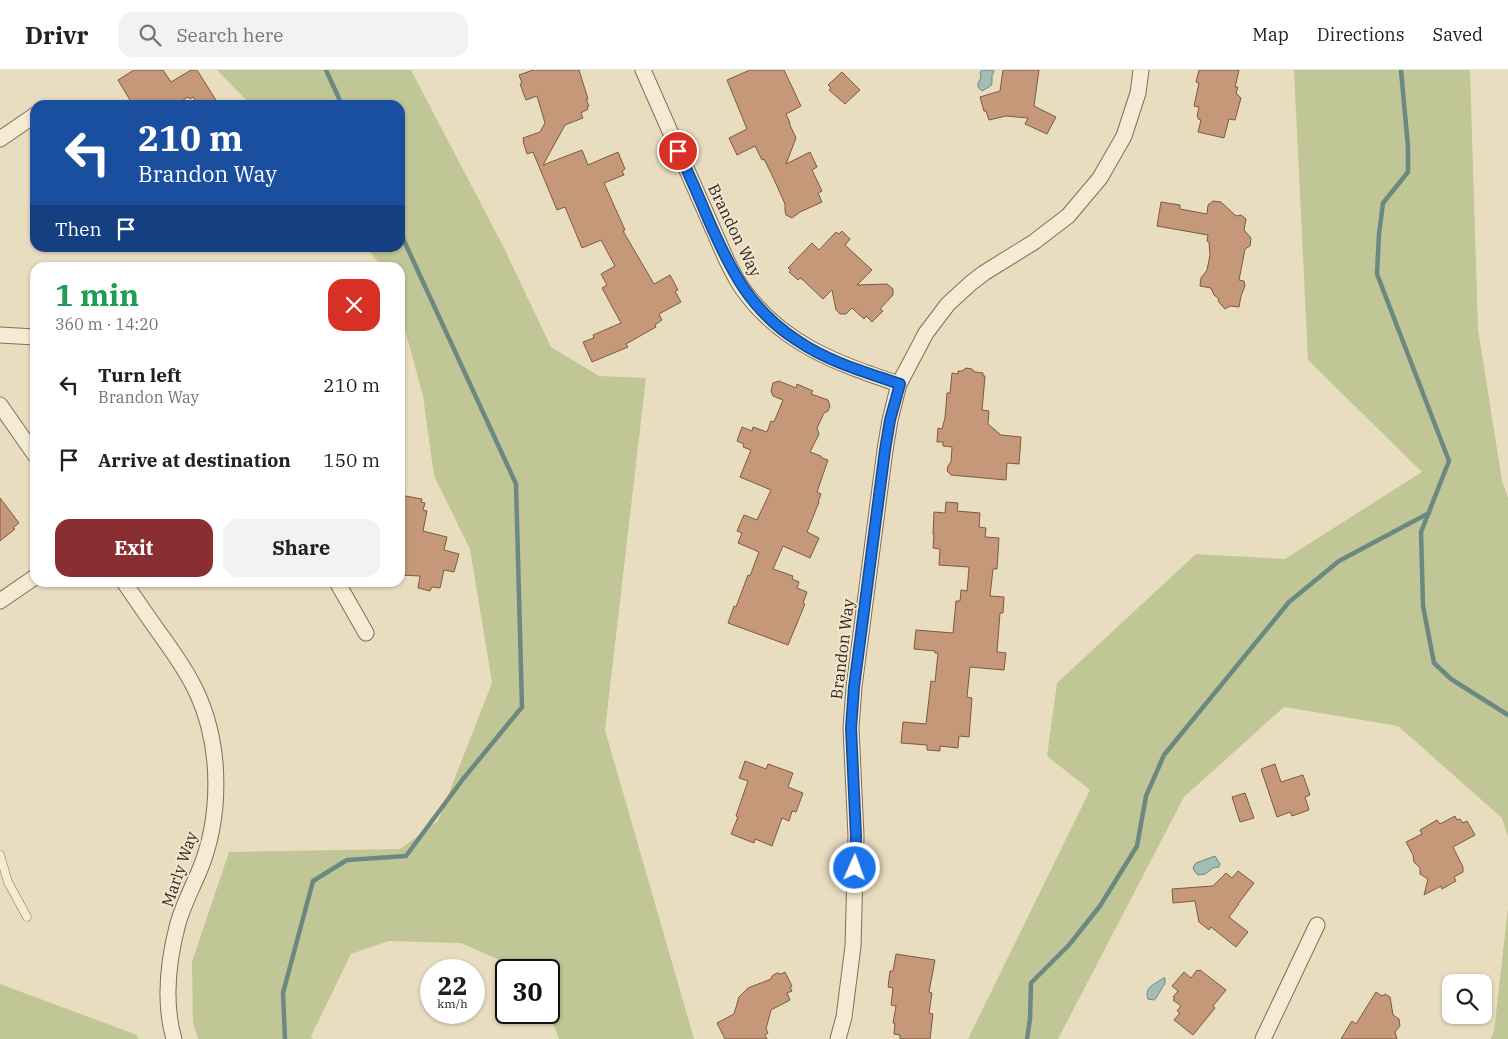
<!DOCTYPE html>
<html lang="en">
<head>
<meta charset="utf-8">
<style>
  body { margin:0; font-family:"IBM Plex Serif",serif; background:#f2f2f2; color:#202124; height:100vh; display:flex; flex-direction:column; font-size:19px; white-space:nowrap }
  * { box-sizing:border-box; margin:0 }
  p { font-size:16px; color:#757577 }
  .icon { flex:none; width:28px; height:28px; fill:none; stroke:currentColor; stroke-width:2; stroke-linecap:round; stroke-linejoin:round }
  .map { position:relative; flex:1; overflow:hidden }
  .side { position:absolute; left:30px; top:192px; width:375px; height:325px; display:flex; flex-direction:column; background:#fff; border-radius:15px; box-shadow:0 1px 4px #0004 }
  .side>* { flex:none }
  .guide { position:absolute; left:30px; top:30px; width:375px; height:152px; border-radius:15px; box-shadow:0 1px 4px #0004; background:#1a4fa0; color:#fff; overflow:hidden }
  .controls { position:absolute; left:1442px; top:904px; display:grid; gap:10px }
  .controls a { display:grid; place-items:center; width:50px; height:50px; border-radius:10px; background:#fff; box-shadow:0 1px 4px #0004; font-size:25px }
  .speed { position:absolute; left:420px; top:889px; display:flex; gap:10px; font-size:25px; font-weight:700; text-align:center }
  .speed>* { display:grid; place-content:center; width:65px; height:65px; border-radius:50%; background:#fff; box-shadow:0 1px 4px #0004; line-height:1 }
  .speed small { font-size:12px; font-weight:400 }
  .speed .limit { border:2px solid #111; border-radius:8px; background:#fff; color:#111 }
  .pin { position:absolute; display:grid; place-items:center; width:42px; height:42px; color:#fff; margin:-21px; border:2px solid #fff; border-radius:50%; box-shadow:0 1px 5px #0007 }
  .me { position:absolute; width:55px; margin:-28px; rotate:2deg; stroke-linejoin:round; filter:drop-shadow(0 0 4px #0008) }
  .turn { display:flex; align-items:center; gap:18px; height:105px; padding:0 25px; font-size:22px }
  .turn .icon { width:65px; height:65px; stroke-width:2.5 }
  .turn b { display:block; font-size:35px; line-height:42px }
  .then { display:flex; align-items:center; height:48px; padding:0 25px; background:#0003; gap:10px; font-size:19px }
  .round { display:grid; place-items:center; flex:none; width:52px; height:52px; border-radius:15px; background:#f2f2f2 }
  .headline { display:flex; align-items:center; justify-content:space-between; height:85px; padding:0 25px }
  h1 { font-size:30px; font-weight:700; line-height:38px; color:#1e9e55 }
  .action { display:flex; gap:10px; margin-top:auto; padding:10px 25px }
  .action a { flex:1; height:58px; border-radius:15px; background:#8a2f31; color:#fff; font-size:20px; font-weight:700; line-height:58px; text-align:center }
  .action a+a { background:#f2f2f2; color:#202124 }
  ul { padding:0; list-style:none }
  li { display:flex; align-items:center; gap:15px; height:75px; padding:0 25px }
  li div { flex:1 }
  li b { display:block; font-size:19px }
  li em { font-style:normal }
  header { display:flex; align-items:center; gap:30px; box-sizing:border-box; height:70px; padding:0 25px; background:#fff; border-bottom:1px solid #e0e0e0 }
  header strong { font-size:24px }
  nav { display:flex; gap:28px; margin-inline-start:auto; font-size:18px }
  .search { width:350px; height:45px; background:#f2f2f2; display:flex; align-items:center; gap:12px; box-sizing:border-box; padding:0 18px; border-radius:15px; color:#757577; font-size:19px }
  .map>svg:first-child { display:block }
</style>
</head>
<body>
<header>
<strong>Drivr</strong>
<div class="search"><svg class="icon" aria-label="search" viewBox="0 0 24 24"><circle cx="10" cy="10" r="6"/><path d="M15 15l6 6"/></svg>Search here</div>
<nav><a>Map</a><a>Directions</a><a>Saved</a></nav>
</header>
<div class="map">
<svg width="1508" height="969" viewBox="0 0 1508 969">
  <rect width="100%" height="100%" fill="#e9ddc0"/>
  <path fill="#c1c696" d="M 217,0 L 411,0 L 503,176 L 551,277 L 599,306 L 646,308 L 605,660 L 694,969 L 559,969 L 549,943 L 549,900 L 522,900 L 461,873 L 389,871 L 351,884 L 311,966 L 313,969 L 198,969 L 193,953 L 192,892 L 229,782 L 400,779 L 438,751 L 492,613 L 470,479 L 434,406 L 423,326 L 400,241 L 400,198 L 382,197 L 367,178 L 400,178 L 400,35 L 251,35 Z
    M 1294,0 L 1470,0 L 1478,259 L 1502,411 L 1508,428 L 1508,767 L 1502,748 L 1398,656 L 1284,637 L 1184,727 L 1058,969 L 968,969 L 1090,720 L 1047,686 L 1057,613 L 1196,484 L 1285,489 L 1422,402 L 1308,290 Z
    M 1508,838 L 1508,969 L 1491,969 L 1494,961 Z
    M 0,914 L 137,965 L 138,969 L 0,969 Z"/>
  <path fill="#a3bcb4" stroke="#6b8981" d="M 982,0 L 993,0 L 994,2 L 992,5 C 992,18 993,14 982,21 L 978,17 L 978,13 L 981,8 L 980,2 Z
    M 1215,786 L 1220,794 L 1219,797 L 1213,798 L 1205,804 L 1198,805 L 1195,802 L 1193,798 L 1196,793 Z
    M 1163,908 L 1165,908 L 1165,913 L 1156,928 L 1154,930 L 1148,929 C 1144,916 1155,915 1163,908 Z"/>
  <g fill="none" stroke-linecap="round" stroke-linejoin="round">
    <path stroke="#6b8981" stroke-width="4.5" d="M 326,0 L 342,35
      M 1401,0 L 1408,77 L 1408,102 L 1383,133 L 1379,164 L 1377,204 L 1449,391 L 1421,462 L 1423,536 L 1434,593 L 1451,609 L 1508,645
      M 285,969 L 283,923 L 313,811 L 347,790 L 406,786 L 463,709 L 522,637 L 516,414 L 400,162
      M 1027,969 L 1030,949 L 1031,913 L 1069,875 L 1100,836 L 1137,776 L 1146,726 L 1164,685 L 1289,532 L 1339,491 L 1429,443"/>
  </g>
  <path fill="#c49879" stroke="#7e5942" d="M 134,0 L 163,0 L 171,12 L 191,0 L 197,0 L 219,35 L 198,35 L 193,27 L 190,29 L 188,27 L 175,35 L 133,35 L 118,10 Z
    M 533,0 L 579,0 L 588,29 L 586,29 L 589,36 L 587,37 L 588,39 L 581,43 L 583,48 L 565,55 L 543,95 L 582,80 L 588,95 L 618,82 L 625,99 L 622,101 L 624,105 L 604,113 L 625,160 L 623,161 L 654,214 L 670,205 L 678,220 L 675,221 L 681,232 L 659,244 L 662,250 L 655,255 L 656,257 L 626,274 L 628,277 L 592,292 L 583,272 L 594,268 L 593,265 L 621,253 L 602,218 L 607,215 L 601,204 L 615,196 L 601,170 L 582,178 L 565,137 L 557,140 L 533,82 L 527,84 L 523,71 L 524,71 L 523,68 L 540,62 L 545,53 L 537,26 L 526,30 L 520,14 L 522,13 L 519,5 Z
    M 750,0 L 784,0 L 801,36 L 786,44 L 790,53 L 789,53 L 796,68 L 786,94 L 810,82 L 817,97 L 812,100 L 822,121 L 818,123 L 822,132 L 800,142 L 792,148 L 786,145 L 785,141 L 785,134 L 772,105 L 764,89 L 762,90 L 755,76 L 737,85 L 729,68 L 747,59 L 727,10 Z
    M 1003,0 L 1039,0 L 1034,36 L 1056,47 L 1047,64 L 1025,54 L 1028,48 L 1006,46 L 989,50 L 986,41 L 984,41 L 980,27 L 1000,21 Z
    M 1199,0 L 1239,0 L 1235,17 L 1238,17 L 1236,23 L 1241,28 L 1235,50 L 1229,49 L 1224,68 L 1198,62 L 1201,50 L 1198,49 L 1198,47 L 1197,46 L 1199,37 L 1194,36 L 1199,13 L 1196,12 Z
    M 842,2 L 860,20 L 845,34 L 829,20 L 831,18 L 828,15 Z
    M 1213,131 L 1221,132 L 1236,146 L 1241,145 L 1246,149 L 1244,160 L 1251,168 L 1250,176 L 1245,179 L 1239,210 L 1244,211 L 1245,216 L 1241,226 L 1239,237 L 1230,236 L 1225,239 L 1218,231 L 1219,229 L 1214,225 L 1211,218 L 1200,216 L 1201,208 L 1207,200 L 1210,185 L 1209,172 L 1207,171 L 1208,165 L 1157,156 L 1161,132 L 1180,135 L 1180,139 L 1207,144 L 1208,135 Z
    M 842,161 L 850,169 L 845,175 L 872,200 L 857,215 L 887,214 L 893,219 L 893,225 L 880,239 L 883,241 L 872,252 L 866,246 L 864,249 L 852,238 L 846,244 L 840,244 L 836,240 L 832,220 L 823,229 L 803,210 L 800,208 L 798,210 L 789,202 L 791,200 L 788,198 L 812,173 L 819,180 L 836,162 L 839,164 Z
    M 966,298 L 972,299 L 975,302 L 983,303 L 983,306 L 985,306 L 982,340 L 989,341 L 988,354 L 1001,365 L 1021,367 L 1019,394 L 1007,393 L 1006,410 L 951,405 L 947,401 L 948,396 L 951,392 L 952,377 L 943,376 L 943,372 L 937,372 L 938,358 L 942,359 L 945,348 L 947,323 L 950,323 L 952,303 L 958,304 L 958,301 L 962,301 Z
    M 779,311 L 796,318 L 797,314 L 813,321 L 811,324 L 828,330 L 830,336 L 828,341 L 824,343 L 817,358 L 819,364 L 810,382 L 821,386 L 822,388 L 828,390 L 817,422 L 821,424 L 818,432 L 819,432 L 807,462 L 819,468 L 810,488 L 783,476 L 773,499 L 793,506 L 792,509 L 799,512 L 797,518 L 807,522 L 803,533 L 805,534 L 788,575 L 728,553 L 734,536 L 736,537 L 748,505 L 750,506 L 759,482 L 738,473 L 742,463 L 737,461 L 744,445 L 757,450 L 771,420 L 740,407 L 751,380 L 743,377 L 744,374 L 737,371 L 742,357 L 752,361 L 753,357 L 767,362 L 771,351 L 774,352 L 783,330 L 773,326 L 771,321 L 773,313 Z
    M 400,425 L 422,429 L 421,432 L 425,433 L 423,440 L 427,441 L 423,461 L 447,467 L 444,480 L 459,484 L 454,502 L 444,500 L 440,518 L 432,517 L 430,521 L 418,518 L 420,506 L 400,505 Z
    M 0,428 L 19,453 L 13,458 L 15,459 L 0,471 Z
    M 946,432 L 958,433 L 957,441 L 980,443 L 979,457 L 986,458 L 985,467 L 999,468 L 997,499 L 993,499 L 990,526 L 1004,527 L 1003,543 L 1000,543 L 997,582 L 1006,583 L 1004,600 L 970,597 L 967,627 L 972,628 L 969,667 L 959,666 L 958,678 L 940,676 L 940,681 L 927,680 L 927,675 L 901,673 L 903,652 L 926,654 L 931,611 L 935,612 L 938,583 L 935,583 L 935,581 L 914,579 L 916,560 L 953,563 L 956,531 L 960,531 L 961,520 L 967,521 L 969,497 L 939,495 L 940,479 L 933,478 L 934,464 L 933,464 L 934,442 L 945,443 Z
    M 745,691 L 766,699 L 768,694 L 793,703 L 788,717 L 803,723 L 796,742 L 792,741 L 789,751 L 782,748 L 772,776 L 755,769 L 754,773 L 731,764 L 738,747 L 736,746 L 748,711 L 739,708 Z
    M 1275,694 L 1281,712 L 1303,705 L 1310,725 L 1305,727 L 1309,740 L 1292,746 L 1290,742 L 1277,747 L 1261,699 Z
    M 1245,723 L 1254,748 L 1240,752 L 1232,727 Z
    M 1455,746 L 1457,750 L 1460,749 L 1463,753 L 1467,751 L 1475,765 L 1453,777 L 1463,797 L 1463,802 L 1454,807 L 1456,811 L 1442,819 L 1441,816 L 1424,825 L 1428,809 L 1420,804 L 1420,798 L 1414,792 L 1413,785 L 1406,772 L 1422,764 L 1420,760 L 1437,750 L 1440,754 Z
    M 1238,801 L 1254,813 L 1238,834 L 1239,834 L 1229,847 L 1248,862 L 1236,877 L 1211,857 L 1209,860 L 1199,852 L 1195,831 L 1173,833 L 1172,819 L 1213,816 L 1226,803 L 1232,808 Z
    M 896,884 L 935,890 L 929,922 L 932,923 L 929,943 L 933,944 L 930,969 L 900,969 L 900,965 L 894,964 L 895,953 L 893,953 L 896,936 L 891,935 L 893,918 L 888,917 L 890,901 L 893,901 Z
    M 1197,900 L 1199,901 L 1200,900 L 1226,920 L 1213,936 L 1215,938 L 1193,965 L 1174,950 L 1180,943 L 1177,941 L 1181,936 L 1173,930 L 1175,928 L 1173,927 L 1178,921 L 1172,916 L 1184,902 L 1191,908 Z
    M 785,902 L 792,916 L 790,917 L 792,921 L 787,923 L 790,930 L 771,940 L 766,959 L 768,963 L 765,965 L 767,969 L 725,969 L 717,953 L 734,944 L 739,927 L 748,918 L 771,909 L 772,906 L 777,903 L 781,904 Z
    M 1376,922 L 1382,926 L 1385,924 L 1390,927 L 1393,945 L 1399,949 L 1400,956 L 1395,962 L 1397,969 L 1341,969 L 1350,954 L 1352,951 L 1356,954 Z"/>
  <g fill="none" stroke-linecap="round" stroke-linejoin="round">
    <g stroke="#816e5a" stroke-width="9">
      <path id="lane" d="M 0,785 L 8,812 L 27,847"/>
    </g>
    <g stroke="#816e5a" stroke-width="17">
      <path id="street" d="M 643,0 L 727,191 C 731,199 735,207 740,215 C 779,273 836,293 899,314 L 926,263 L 948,234 L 971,213 L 984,203 L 1034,172 L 1068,146 L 1100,108 L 1124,66 L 1138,23 L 1141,0
        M 0,69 L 35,45
        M 0,265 L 35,267
        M 0,335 L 35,385
        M 124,512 C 137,531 150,550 163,568 C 176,586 188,603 197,623 C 222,677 222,749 198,804 C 191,820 183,836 178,853 C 168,891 163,931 174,969
        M 337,512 L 366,563
        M 0,531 L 35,507
        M 838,969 L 844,947 L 853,876 L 856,766 L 851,658 L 854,617 L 885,380 L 890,350 L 899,314
        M 1263,969 L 1317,855"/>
    </g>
    <use href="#lane" stroke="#f5ead3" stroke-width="8"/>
    <use href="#street" stroke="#f5ead3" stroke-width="15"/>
  </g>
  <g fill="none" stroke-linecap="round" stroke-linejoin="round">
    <g stroke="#114b97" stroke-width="12">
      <path id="route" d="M 678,81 C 689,104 699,127 709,151 C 731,201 750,240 798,271 C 829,292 865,302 900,314 L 890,350 L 885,380 L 854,617 L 851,658 L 856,766 L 855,798"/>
    </g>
    <use href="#route" stroke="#1a73e8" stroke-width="9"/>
  </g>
  <g text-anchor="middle" stroke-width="4" stroke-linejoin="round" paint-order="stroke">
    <g font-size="16" fill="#32271d" stroke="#f1e7cf">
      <text transform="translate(735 160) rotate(64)" y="6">Brandon Way</text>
      <text transform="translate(842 579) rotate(-83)" y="6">Brandon Way</text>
      <text transform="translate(179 799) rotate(-71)" y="6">Marly Way</text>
    </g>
  </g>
</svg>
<div class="controls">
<a><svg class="icon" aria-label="search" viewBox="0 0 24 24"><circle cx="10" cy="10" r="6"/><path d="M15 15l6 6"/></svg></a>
</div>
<div class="speed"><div>22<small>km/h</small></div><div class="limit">30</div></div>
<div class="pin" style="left:678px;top:81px;background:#d93025"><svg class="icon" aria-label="arrive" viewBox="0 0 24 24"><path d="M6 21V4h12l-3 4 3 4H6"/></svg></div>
<svg class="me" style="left:855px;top:798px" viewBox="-20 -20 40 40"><circle r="17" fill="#1a73e8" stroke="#fff" stroke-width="3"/><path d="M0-11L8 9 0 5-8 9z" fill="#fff"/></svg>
<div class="guide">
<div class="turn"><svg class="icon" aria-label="left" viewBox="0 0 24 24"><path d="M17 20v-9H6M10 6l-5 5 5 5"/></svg><div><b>210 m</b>Brandon Way</div></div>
<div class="then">Then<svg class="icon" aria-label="arrive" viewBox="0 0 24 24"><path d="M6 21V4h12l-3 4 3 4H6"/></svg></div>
</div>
<section class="side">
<div class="headline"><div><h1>1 min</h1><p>360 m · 14:20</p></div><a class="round" style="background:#d93025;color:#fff"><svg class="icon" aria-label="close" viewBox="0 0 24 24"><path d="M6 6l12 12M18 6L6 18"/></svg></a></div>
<ul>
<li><svg class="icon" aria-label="left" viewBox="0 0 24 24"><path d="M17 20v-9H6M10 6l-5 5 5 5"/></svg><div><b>Turn left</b><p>Brandon Way</p></div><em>210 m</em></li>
<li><svg class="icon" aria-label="arrive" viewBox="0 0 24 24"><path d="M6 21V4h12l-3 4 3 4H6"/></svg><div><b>Arrive at destination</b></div><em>150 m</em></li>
</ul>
<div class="action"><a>Exit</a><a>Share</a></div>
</section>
</div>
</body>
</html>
